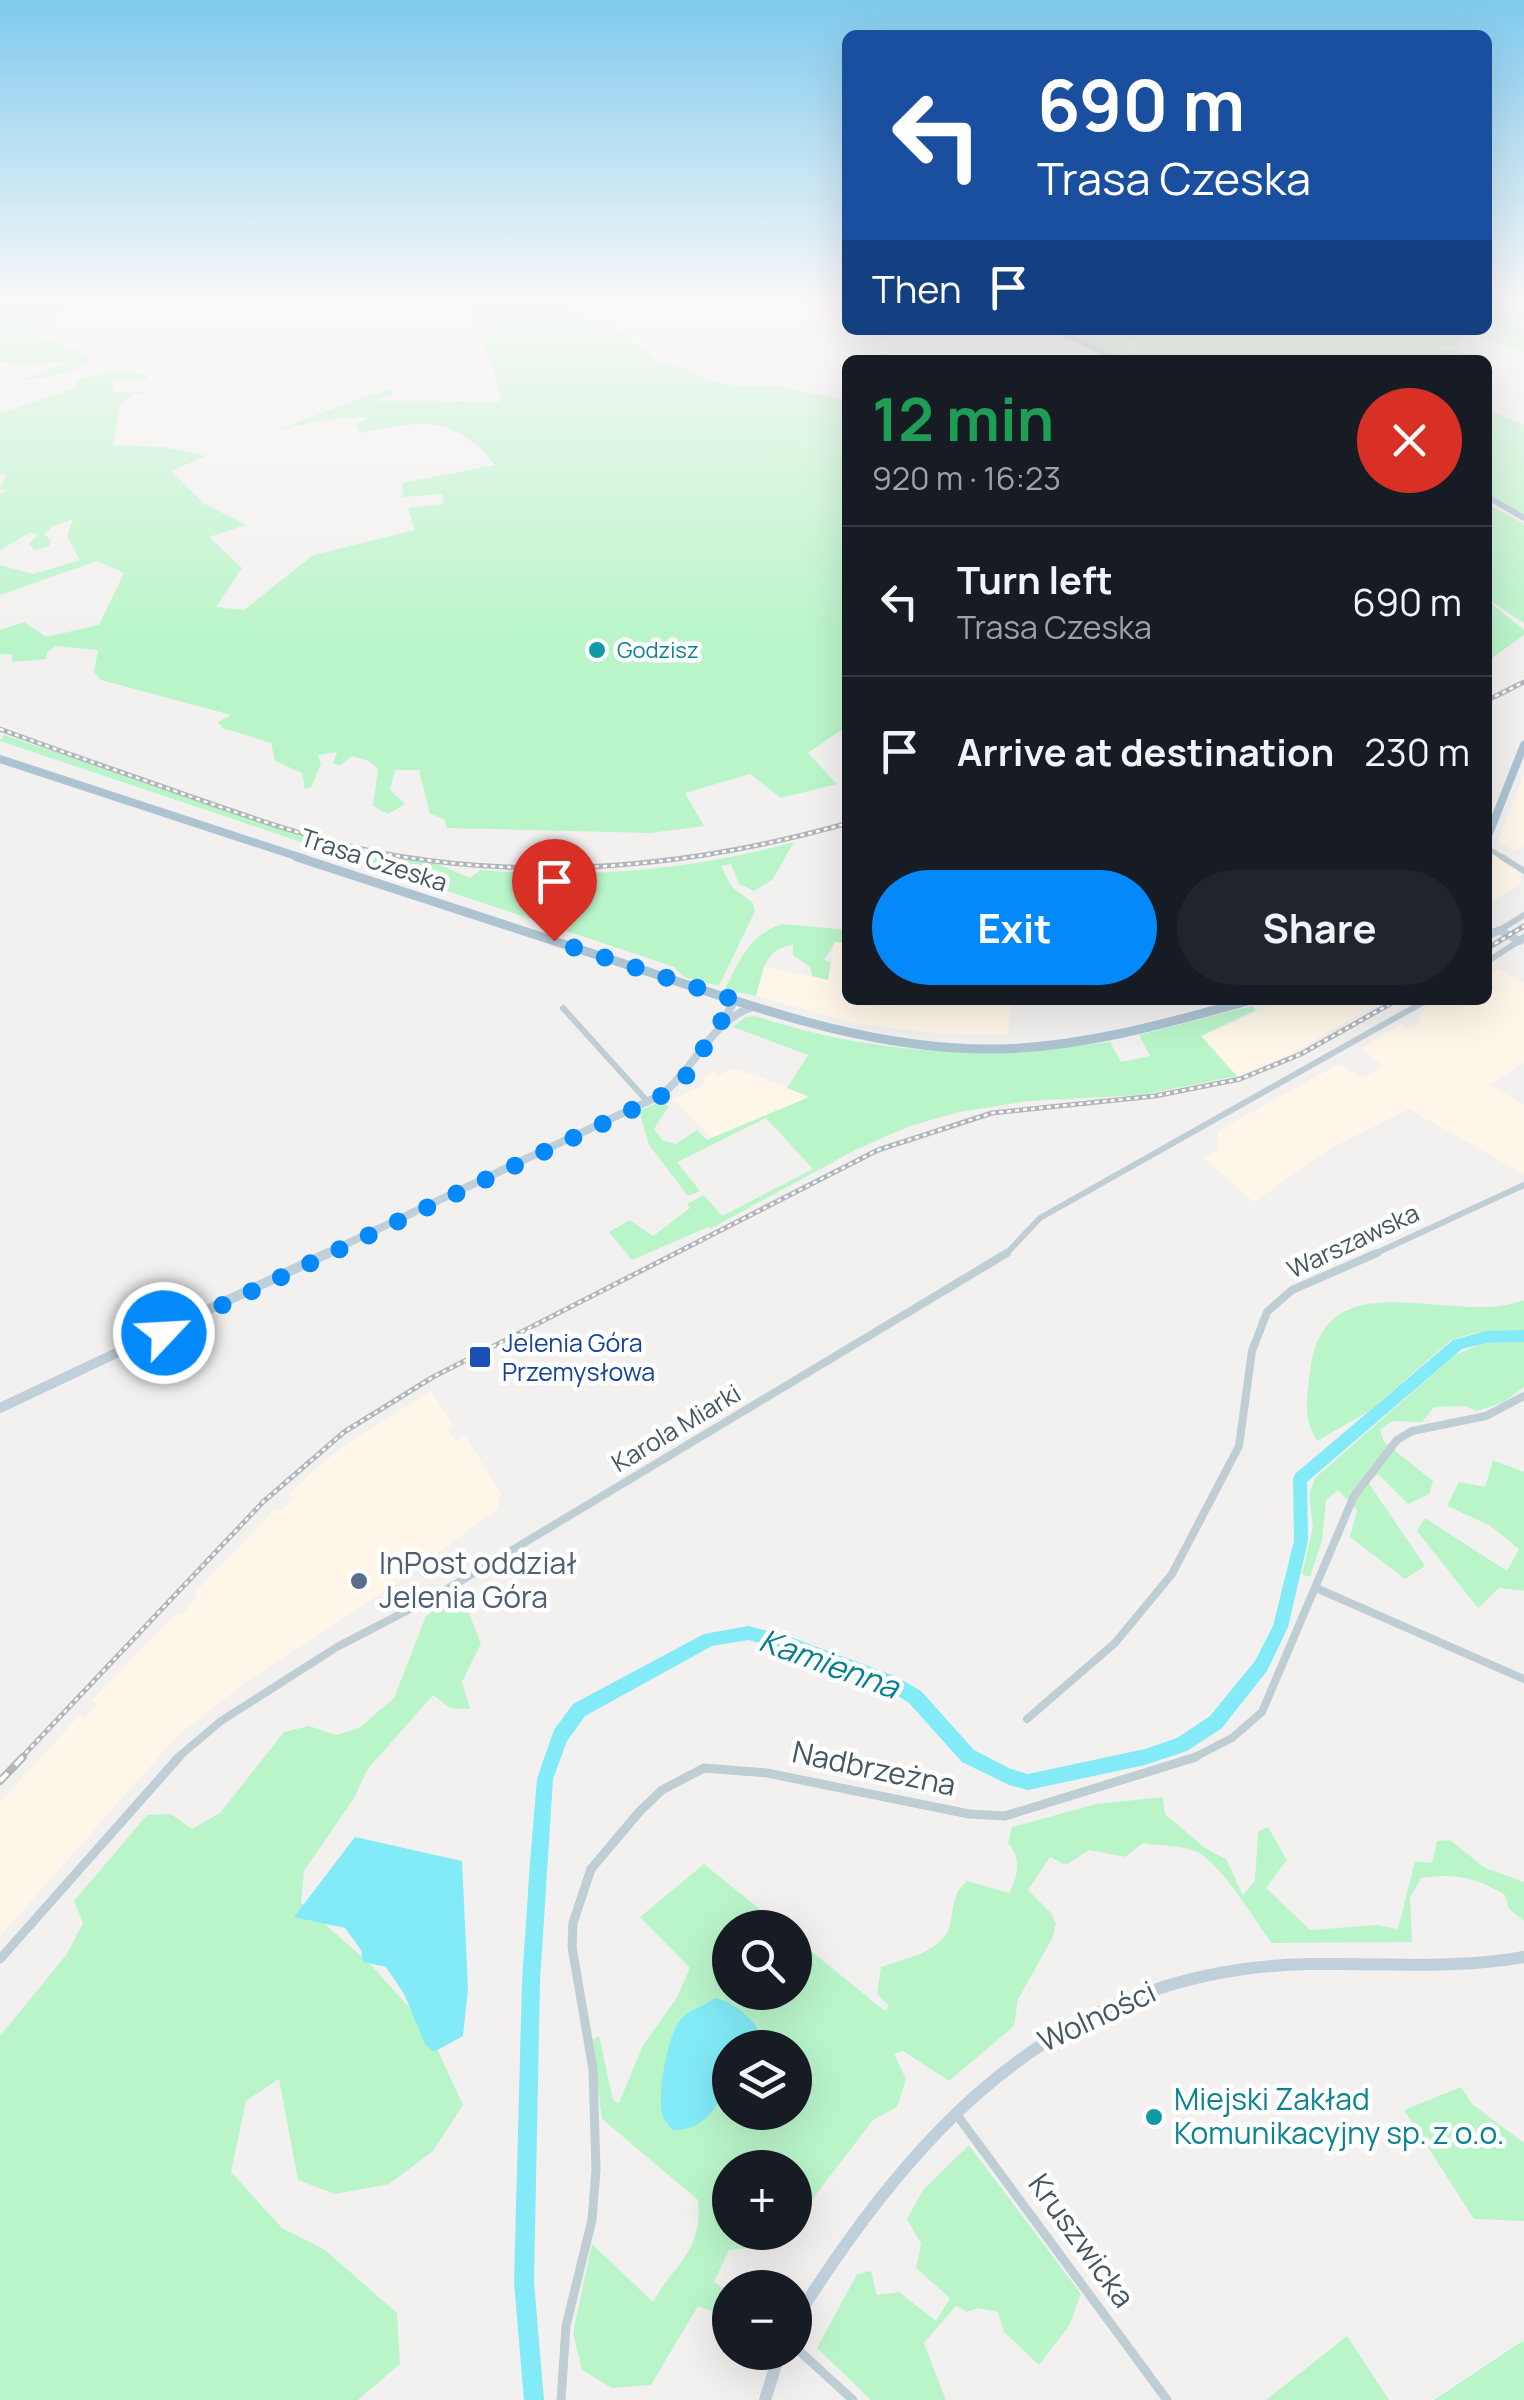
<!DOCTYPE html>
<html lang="en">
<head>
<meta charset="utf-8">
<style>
  body { margin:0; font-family:Manrope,sans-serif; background:#20242c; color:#f1f3f6; height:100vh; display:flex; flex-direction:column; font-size:38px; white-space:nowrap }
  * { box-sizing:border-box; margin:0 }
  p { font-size:32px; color:#9ea1a6 }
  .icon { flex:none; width:55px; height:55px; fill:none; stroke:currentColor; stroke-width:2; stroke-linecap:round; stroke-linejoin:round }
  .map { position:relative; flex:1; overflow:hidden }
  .sheet { position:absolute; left:842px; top:355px; width:650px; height:650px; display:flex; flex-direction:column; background:#171b24; border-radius:15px; box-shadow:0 10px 40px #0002 }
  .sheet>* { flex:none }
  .hud { position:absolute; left:842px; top:30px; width:650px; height:305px; border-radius:15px; box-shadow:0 10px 40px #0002; background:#1a4fa0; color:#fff; overflow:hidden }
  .fabs { position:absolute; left:712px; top:1910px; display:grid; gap:20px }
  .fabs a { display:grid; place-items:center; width:100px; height:100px; border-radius:50%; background:#171b24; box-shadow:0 10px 40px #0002; font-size:50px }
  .pin { position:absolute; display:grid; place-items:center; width:85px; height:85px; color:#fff; margin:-102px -42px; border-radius:50% 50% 50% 0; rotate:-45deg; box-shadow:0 0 10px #0007 }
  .pin .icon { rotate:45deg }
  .me { position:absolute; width:110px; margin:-55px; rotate:65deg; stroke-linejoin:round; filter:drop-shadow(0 0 8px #0008) }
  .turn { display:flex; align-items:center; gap:35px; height:210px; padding:0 30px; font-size:45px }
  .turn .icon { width:130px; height:130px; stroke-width:2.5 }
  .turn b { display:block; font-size:70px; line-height:85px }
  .then { display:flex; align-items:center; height:95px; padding:0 30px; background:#0003; gap:20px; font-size:38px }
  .round { display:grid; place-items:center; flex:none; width:105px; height:105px; border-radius:52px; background:#20242c }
  .headline { display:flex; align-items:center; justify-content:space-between; height:170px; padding:0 30px }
  h1 { font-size:60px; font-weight:700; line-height:75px; color:#1e9e55 }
  .button { display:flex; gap:20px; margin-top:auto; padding:20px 30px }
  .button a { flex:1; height:115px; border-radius:60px; background:#0389fa; color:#fff; font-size:40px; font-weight:700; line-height:115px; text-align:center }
  .button a+a { background:#20242c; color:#f1f3f6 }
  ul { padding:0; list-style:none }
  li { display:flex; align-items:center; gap:30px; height:150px; padding:0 30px; border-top:2px solid #363941 }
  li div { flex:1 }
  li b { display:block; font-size:38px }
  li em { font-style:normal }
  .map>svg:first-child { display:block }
</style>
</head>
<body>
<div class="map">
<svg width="1524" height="2400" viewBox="0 0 1524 2400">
  <rect width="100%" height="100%" fill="#f3f0f0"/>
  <path fill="#fef6e8" d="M 1524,774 L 1524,846 L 1516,851 L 1498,841 Z
    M 1496,854 L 1524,873 L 1519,879 L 1523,883 L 1489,903 L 1488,874 Z
    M 835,942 L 847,943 L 848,1000 L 1011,1000 L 1008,1035 L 931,1033 L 854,1023 L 756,996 L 764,967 L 828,980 Z
    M 1498,968 L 1524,983 L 1524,1062 L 1490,1085 L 1524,1105 L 1524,1174 L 1409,1109 L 1329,1149 L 1254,1202 L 1204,1158 L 1218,1150 L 1218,1131 L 1339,1064 L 1362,1078 L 1384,1066 L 1361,1048 L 1402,1024 L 1409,1029 L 1421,1024 L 1418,1014 L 1439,1000 L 1488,1000 L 1488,975 Z
    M 1286,1000 L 1385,1000 L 1290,1054 L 1237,1076 L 1201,1036 Z
    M 732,1068 L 809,1094 L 809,1097 L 712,1138 L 673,1099 L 706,1084 L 702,1078 L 714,1072 L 718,1076 Z
    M 431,1391 L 454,1426 L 448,1431 L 456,1441 L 465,1436 L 501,1493 L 497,1509 L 397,1583 L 246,1682 L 177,1736 L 0,1936 L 0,1802 L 79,1716 L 84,1718 L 97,1705 L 92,1700 L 176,1613 L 181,1615 L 197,1598 L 194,1594 L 275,1509 L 279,1512 L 293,1499 L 289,1494 L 312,1472 L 344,1446 Z"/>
  <path fill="#baf5ca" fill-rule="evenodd" d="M 0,302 L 53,302 L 65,309 L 53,314 L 45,332 L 36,336 L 89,355 L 90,362 L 72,372 L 18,382 L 68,362 L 19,365 L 0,361 Z
    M 471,302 L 548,302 L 572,308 L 590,322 L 612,326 L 662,364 L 675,364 L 708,380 L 737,386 L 779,386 L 847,401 L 847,726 L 808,753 L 837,784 L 781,798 L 750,774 L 685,793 L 704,826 L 650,833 L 447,828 L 444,819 L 430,814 L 419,770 L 395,770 L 390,790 L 405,804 L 388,814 L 373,806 L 378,769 L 369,761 L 352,756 L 341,765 L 333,764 L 337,752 L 318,755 L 321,764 L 311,787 L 305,789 L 302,773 L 275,761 L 271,743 L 223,728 L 218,722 L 231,715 L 101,680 L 94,672 L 98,650 L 56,646 L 47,652 L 46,659 L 12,662 L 12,654 L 0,654 L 0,630 L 24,622 L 46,637 L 99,625 L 124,573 L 97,561 L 0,595 L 0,565 L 34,574 L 80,560 L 67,536 L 73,519 L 53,526 L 44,534 L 51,541 L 49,546 L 35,550 L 28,544 L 38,535 L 31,532 L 0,550 L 0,494 L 6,491 L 0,489 L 6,475 L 0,474 L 0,414 L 72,389 L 80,379 L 95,375 L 123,370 L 148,376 L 144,381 L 114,380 L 113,392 L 153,392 L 133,395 L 121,403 L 113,445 L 163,447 L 206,456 L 171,471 L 205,504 L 246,525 L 209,537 L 242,568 L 216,607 L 244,610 L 313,555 L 415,530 L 408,508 L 444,504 L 442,494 L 403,497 L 402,483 L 495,465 C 453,413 421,421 360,433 L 356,424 L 367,419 L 365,417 L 327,419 L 278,430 L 371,394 L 394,389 L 394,394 L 374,401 L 499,402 L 501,393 C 493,376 491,358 482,343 L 494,337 L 475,324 Z
    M 1488,302 L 1524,302 L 1524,351 L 1468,332 L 1459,346 L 1437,347 L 1441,350 L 1479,353 L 1476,359 L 1127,360 L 1124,357 L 1145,330 L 1488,330 Z
    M 1065,330 L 1141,330 L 1121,357 Z
    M 1488,410 L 1524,425 L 1524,515 L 1488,495 Z
    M 1488,504 L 1524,524 L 1524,623 L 1488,599 Z
    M 1488,601 L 1524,630 L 1524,635 L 1488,661 Z
    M 4,735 L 357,852 L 437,864 L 470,878 L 480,870 C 585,879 692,870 794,842 L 773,879 L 754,891 L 739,884 L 731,864 L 721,866 L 731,886 L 753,903 L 755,911 L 719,986 L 684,977 L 674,967 L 0,741 Z
    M 783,924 L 847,930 L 847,943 L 835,942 L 824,960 L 831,962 L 828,980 L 812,976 L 810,967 L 793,955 L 793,945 C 764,948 763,972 756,996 L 725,989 C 740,960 750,933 783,924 Z
    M 1252,1006 L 1256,1010 L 1201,1036 L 1237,1076 L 1142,1095 L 1029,1101 L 959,1112 L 910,1126 L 855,1150 L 710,1229 L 708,1227 L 632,1260 L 609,1232 L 630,1220 L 653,1236 L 690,1208 L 687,1204 L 704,1195 L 722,1216 L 813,1169 L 766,1118 L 677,1162 L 700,1191 L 688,1196 L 649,1145 L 639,1111 L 663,1100 L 668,1107 L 654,1129 L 662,1140 L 676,1144 L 697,1130 L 707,1140 L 809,1097 L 787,1088 L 808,1055 L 733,1027 L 745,1017 L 756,1016 C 876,1056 987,1059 1110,1042 L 1121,1062 L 1150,1056 L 1139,1035 Z
    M 1524,1300 L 1524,1330 L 1474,1333 L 1451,1340 L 1369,1411 L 1317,1441 C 1302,1417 1307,1394 1311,1366 C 1327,1256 1456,1328 1524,1300 Z
    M 1524,1342 L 1524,1387 L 1504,1402 L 1477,1411 L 1465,1406 L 1434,1407 L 1422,1422 L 1392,1421 L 1380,1430 L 1384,1442 L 1433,1481 L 1429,1494 L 1408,1504 L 1378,1474 L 1368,1482 L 1425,1566 L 1405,1579 L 1350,1537 L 1357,1510 L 1338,1490 L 1326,1500 L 1322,1540 L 1310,1577 L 1302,1574 L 1313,1527 L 1309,1495 L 1315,1478 L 1455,1355 L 1483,1343 Z
    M 1493,1460 L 1524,1472 L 1524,1591 L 1499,1588 L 1478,1608 L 1417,1531 L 1425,1518 L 1507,1571 L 1519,1549 L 1489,1525 L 1447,1506 L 1459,1482 L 1485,1487 Z
    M 460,1592 L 481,1643 L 462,1682 L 470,1709 L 450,1708 L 433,1695 L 367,1770 L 354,1798 L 304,1871 L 301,1903 L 371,1965 L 427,2027 L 463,2105 L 433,2151 L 389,2184 L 335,2194 L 298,2180 L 279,2079 L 246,2101 L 231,2172 L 282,2228 L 325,2250 L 397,2313 L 400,2364 L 358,2400 L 0,2400 L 0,2036 L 67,1954 L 83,1923 L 74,1901 L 147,1815 L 171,1814 L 192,1829 L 220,1813 L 284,1732 L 309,1726 L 336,1735 L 359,1728 L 394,1698 L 426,1616 Z
    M 1163,1797 L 1165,1814 L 1205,1848 L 1226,1859 L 1243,1895 L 1255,1881 L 1258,1831 L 1268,1827 L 1287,1860 L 1266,1888 L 1310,1930 L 1377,1925 L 1398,1929 L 1415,1861 L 1432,1863 L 1437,1841 L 1450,1840 L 1485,1868 L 1524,1882 L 1524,1921 L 1509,1909 L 1505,1895 C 1475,1877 1455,1873 1421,1878 L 1410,1898 L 1412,1942 L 1272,1943 C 1254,1920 1221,1863 1197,1852 C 1182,1845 1159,1846 1143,1843 L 1125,1857 L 1089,1850 L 1066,1865 L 1050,1857 L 1028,1890 L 1051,1913 L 1056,1924 L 1052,1939 L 1018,1999 L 1014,2026 L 949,2081 L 903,2051 L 894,2054 L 906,2079 L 897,2107 L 873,2120 L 810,2202 L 795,2210 L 795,2168 L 730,2168 L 730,2232 L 763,2233 L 748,2248 L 729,2250 L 714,2282 L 730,2291 L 730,2318 L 698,2306 L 651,2385 L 612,2388 L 582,2370 L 573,2333 L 592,2244 L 653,2302 C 675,2263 703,2251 698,2200 L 602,2119 L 592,2040 L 599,2036 L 613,2100 L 619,2103 L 643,2045 L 676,1999 L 690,1968 L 640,1917 L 704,1864 L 782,1927 L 730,1928 L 730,1992 L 795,1992 L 795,1938 L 885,2011 L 889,2006 L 877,1994 L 881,1967 C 904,1959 943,1952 950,1925 C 955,1904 951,1896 967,1881 L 1009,1893 C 1018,1877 1022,1858 1008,1843 L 1012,1827 L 1096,1804 ZM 730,2048 L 795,2048 L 795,2112 L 730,2112 Z
    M 1461,2087 L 1472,2104 L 1524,2143 L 1524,2221 L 1474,2219 L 1404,2110 Z
    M 969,2145 L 1081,2294 L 1069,2326 L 1039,2365 L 1004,2332 L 998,2312 L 978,2308 L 967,2312 L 956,2306 L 924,2343 L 946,2400 L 871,2400 L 817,2348 L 857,2274 L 871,2271 L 877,2295 L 899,2292 L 936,2321 L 950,2298 L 916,2268 L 921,2244 L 907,2219 L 923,2190 Z
    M 1347,2336 L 1389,2400 L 1266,2400 Z
    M 1524,2340 L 1524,2400 L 1434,2400 Z"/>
  <path fill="#82ebf7" d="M 355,1837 L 462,1861 L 468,1989 L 463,2036 L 434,2052 L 425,2044 L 404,1994 L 386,1967 L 363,1962 L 361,1950 L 345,1928 L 294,1917 Z
    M 715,1998 C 736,2003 764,2024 761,2047 L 730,2048 C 730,2084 717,2131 672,2130 C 669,2125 665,2122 663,2117 C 656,2097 667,2035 681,2019 C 688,2010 705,2006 715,1998 Z"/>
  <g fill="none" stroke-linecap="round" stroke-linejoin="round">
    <path fill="#82ebf7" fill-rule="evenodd" d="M 1524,1330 L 1524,1342 L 1486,1343 L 1462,1349 L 1307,1482 L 1308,1541 L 1288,1627 L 1267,1671 L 1222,1728 L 1187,1751 L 1145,1765 L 1028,1790 L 1009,1785 L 962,1762 L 909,1703 L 884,1687 L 785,1649 L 748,1640 L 712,1646 L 585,1716 L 567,1741 L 553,1779 L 540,1981 L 534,2282 L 544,2400 L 524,2400 L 514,2282 L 522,1981 L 530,1863 L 537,1779 L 554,1730 L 573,1704 L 704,1634 L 748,1626 L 785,1635 L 895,1676 L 921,1691 L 974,1750 L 1011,1769 L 1028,1774 L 1145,1749 L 1177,1738 L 1210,1716 L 1255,1661 L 1273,1626 L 1294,1541 L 1293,1479 L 1295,1474 L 1453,1340 L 1486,1331 Z"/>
    <path stroke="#bfcdd4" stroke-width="5" d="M 1488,848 L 1505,859"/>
    <path stroke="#bfcdd4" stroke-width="6" d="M 1502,857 L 1524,871
      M 1500,930 L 1524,915
      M 1488,961 L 1519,941
      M 563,1008 L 648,1102
      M 1005,1255 L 1040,1218 L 1427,1000
      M 1372,1255 L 1524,1185"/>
    <path stroke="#bfcdd4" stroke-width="8" d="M 1316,1588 L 1524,1679
      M 1027,1719 L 1115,1643 L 1172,1574 L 1239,1446 L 1252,1351 L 1267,1312 L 1292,1290 L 1377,1253
      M 176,1759 L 221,1721 L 337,1647 L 439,1594 L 1007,1253
      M 1191,1759 L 1232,1738 L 1262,1712 L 1354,1496 L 1397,1440 L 1412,1431 L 1486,1416 L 1524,1396"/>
    <path stroke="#bfcdd4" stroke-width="9" d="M 0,1959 L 179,1757
      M 957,2115 L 1167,2400
      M 795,2347 L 853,2400
      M 561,2400 L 566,2326 L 592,2220 L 596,2170 L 593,2069 L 572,1947 L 573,1923 L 591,1869 L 640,1811 L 662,1790 L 704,1768 L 767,1773 L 969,1814 L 1005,1816 L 1196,1757"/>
    <path stroke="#c0d0db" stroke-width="8" d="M 1488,935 L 1500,930 L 1519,941 L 1524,938
      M 720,1026 L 735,1000
      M 323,1255 L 661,1095 C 695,1069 711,1020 753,1007"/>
    <path stroke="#c0d0db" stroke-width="10" d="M 0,1408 L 328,1253"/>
    <path stroke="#c0d0db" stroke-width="12" d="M 795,2320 C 904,2149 1031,1998 1244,1969 C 1336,1956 1432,1974 1524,1957
      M 765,2400 L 780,2352"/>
    <path stroke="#acc3d2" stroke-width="6" d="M 1057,330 L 1119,360
      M 1488,497 L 1524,518"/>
    <path stroke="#acc3d2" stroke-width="8" d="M 0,759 L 305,859
      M 1488,836 L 1524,745"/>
    <path stroke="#acc3d2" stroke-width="9" d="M 297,857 C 410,894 523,931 637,968 C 754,1007 872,1051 998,1049 C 1085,1047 1168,1023 1251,1000"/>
    <g stroke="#b1b6bb" stroke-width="5">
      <path id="rail-far1" d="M 1488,700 L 1524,682
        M 0,729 C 62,752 124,773 186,795 C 255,819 325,844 398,856 C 550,881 700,865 848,823
        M 1488,948 L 1524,926
        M 20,1759 L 263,1502 L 344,1432 L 433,1377 L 878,1150 L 992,1113 L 1155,1096 L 1240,1079 L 1301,1054 L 1397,1000"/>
    </g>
    <g stroke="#b1b6bb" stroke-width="8">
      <path id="rail" d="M 0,1781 L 23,1757"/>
    </g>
    <use href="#rail-far1" stroke="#fff" stroke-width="2.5" stroke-dasharray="4" stroke-linecap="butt"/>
    <use href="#rail" stroke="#fff" stroke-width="4" stroke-dasharray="11" stroke-linecap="butt"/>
  </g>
  <linearGradient id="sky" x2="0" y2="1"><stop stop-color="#7fcaee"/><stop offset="0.47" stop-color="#faf8f8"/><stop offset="1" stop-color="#faf8f8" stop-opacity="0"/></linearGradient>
  <rect width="1524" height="638" fill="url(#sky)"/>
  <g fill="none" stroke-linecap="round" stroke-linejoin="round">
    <path stroke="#0389fa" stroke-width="18" stroke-dasharray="0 32.4" d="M 164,1333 L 661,1096 L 686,1076 L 735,1000 L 554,941"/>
  </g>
  <g fill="#0f9aa8" stroke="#fff" stroke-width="4">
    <circle cx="597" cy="650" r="10"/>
    <circle cx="1154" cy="2117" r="10"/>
  </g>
  <rect fill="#1a4fb4" stroke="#fff" stroke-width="4" x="468" y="1345" width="24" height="24" rx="5"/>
  <circle fill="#5c6f8a" stroke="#fff" stroke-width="4" cx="359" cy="1581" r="10"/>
  <g text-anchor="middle" stroke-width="9" stroke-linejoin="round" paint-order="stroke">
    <g font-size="22" fill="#0d838f" stroke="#fff" text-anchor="start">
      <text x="617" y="658">Godzisz</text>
    </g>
    <g font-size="25" fill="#455660" stroke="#fff">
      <text transform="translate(374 860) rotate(18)" y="9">Trasa Czeska</text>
      <text transform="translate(1353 1241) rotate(-25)" y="9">Warszawska</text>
      <text transform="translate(676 1428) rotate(-31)" y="9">Karola Miarki</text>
    </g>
    <g font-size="25" fill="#164399" stroke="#fff" text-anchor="start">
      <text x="502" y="1352">Jelenia Góra<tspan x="502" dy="29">Przemysłowa</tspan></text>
    </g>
    <g font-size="30" fill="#4e5e75" stroke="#fff" text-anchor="start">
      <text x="379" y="1574">InPost oddział<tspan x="379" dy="34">Jelenia Góra</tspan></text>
    </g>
    <g font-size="30" fill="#455660" stroke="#fff">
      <text transform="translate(874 1769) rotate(12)" y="10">Nadbrzeżna</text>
      <text transform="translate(1097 2017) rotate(-25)" y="10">Wolności</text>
      <text transform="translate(1081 2241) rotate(54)" y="10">Kruszwicka</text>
    </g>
    <g font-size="30" fill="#0d838f" stroke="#fff" text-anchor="start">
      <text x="1174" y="2110">Miejski Zakład<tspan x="1174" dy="34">Komunikacyjny sp. z o.o.</tspan></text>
    </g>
    <g font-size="32" font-style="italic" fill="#04808e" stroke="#fff">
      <text transform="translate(829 1664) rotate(20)" y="11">Kamienna</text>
    </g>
  </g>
</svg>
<div class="fabs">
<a><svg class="icon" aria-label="search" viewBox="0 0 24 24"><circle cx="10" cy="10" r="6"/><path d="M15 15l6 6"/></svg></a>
<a><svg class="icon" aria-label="layers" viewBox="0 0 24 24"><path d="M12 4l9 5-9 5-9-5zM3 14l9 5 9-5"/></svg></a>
<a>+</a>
<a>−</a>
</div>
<div class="pin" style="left:554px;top:941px;background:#d93025"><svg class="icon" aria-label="arrive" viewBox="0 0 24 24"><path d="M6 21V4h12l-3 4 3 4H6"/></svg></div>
<svg class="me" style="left:164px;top:1333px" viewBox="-20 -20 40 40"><circle r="17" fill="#0389fa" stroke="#fff" stroke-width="3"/><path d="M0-11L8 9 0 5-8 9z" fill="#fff"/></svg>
<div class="hud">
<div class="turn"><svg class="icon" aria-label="left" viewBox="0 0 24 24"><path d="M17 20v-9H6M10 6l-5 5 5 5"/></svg><div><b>690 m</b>Trasa Czeska</div></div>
<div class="then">Then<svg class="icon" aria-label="arrive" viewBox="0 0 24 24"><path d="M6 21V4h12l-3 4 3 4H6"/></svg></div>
</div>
<section class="sheet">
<div class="headline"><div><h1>12 min</h1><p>920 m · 16:23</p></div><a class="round" style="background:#d93025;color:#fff"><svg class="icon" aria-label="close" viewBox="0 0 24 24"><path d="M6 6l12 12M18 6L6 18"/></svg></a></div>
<ul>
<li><svg class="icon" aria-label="left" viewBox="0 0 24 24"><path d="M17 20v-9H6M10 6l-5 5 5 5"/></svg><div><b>Turn left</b><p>Trasa Czeska</p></div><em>690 m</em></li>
<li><svg class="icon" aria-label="arrive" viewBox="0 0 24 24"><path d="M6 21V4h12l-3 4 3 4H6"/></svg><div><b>Arrive at destination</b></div><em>230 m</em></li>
</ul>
<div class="button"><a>Exit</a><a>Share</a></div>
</section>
</div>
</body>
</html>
